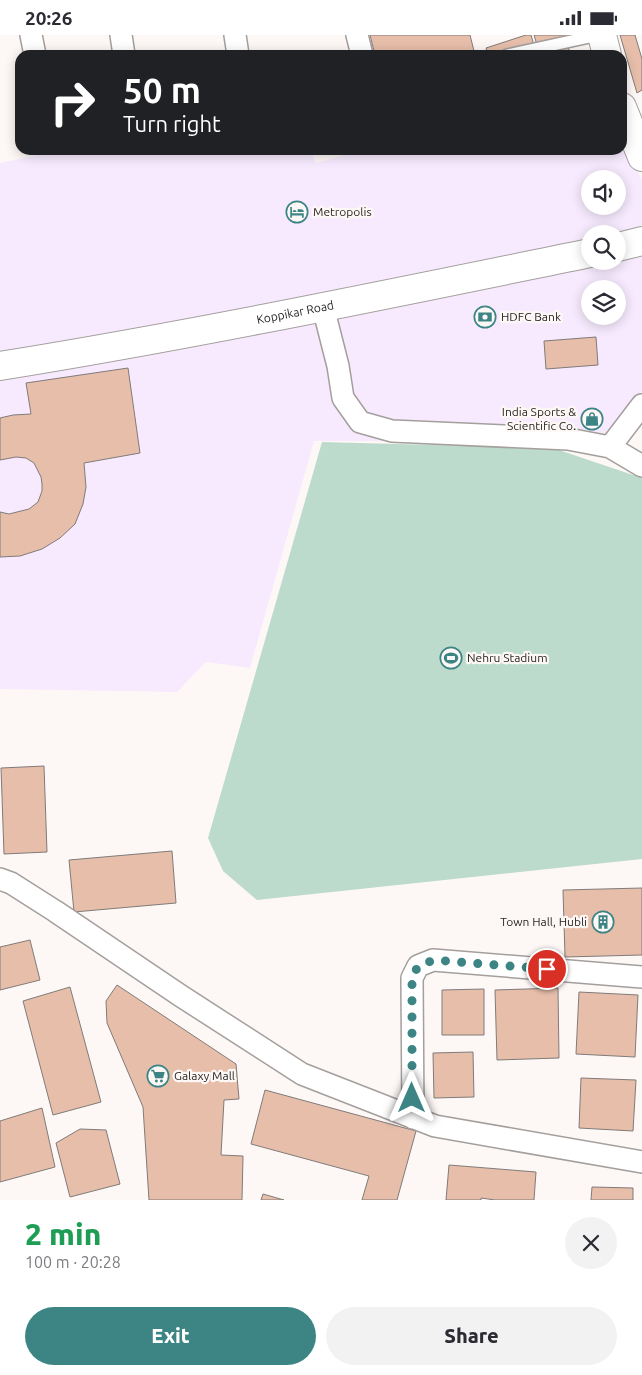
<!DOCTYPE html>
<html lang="en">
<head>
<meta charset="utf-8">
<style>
  body { margin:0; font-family:Ubuntu,sans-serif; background:#f2f2f3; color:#2b2b33; height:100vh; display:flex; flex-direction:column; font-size:19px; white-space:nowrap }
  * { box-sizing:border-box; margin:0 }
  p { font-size:16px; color:#7c7c81 }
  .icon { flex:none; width:28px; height:28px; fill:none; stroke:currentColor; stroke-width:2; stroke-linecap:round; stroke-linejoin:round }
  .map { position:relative; height:1165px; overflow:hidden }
  .sheet { display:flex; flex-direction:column; background:#fff; flex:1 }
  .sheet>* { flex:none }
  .hud { position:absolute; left:15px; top:15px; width:612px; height:105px; border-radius:15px; box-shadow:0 2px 12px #0003; background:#202124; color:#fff; overflow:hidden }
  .fabs { position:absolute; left:581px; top:135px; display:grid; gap:10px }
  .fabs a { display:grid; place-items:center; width:45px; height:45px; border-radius:50%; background:#fff; box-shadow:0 2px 12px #0003; font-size:25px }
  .pin { position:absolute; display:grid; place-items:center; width:42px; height:42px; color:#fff; margin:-21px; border:2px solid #fff; border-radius:50%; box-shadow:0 1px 5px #0007 }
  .me { position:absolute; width:55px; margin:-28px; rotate:0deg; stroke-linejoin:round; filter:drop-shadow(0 0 4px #0008) }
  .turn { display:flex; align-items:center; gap:18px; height:105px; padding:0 25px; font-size:22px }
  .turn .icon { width:65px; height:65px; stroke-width:2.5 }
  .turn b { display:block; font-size:35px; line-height:42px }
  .round { display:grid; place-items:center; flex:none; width:52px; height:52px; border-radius:26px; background:#f2f2f3 }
  .summary { display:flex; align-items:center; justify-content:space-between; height:85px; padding:0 25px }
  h1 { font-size:30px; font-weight:800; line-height:38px; color:#1e9e55 }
  .cta { display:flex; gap:10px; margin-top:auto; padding:10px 25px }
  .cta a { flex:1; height:58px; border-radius:30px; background:#3d8585; color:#fff; font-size:20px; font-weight:800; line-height:58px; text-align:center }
  .cta a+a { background:#f2f2f3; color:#2b2b33 }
  .status { display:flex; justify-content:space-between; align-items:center; height:35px; padding:0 25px; background:#fff; direction:ltr }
  .status svg { height:14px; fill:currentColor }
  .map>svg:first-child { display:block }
</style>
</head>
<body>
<div class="status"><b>20:26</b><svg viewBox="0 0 49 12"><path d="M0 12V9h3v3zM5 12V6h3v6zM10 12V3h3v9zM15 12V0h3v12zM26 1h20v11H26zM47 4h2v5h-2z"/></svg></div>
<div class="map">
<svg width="642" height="1165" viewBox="0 0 642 1165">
  <rect width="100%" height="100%" fill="#fdf8f6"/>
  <path fill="#f7eafe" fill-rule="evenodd" d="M 623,106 L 642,145 L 642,356 L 592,414 L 435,406 L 314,406 L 250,633 L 206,627 L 177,657 L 0,654 L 0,128 L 61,115 L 311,115 L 316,128 L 362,115 L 622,115 ZM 590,144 L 618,144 L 618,171 L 590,171 ZM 590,199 L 618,199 L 618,226 L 590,226 ZM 590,254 L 618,254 L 618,281 L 590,281 Z"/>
  <path fill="#bddbcc" d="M 322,407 L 553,413 L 642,443 L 642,824 L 257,865 L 223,836 L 208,803 Z"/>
  <path fill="#e6beaa" stroke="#807b79" d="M 370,0 L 470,0 L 475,20 L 375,20 Z
    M 526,0 L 531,0 L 537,20 L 488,20 L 486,13 Z
    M 534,0 L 566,0 L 569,15 L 550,20 L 540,20 Z
    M 620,0 L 635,0 L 642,24 L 642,55 L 637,58 Z
    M 596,302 L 598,330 L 546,334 L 544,306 Z
    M 128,333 L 140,418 L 84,428 L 86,452 L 83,469 L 75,489 L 60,503 L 42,514 L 20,521 L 0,522 L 0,477 L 9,479 L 29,474 L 38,467 L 42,456 L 42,449 L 41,442 L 34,428 L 26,423 L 16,422 L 0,425 L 0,383 L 13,380 L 31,379 L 26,348 Z
    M 44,731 L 47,817 L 4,819 L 1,733 Z
    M 172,816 L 176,868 L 74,877 L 69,825 Z
    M 642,853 L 642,920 L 565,922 L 563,855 Z
    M 30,905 L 40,945 L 0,955 L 0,912 Z
    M 117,950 L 236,1029 L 239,1064 L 224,1065 L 221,1120 L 243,1121 L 242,1165 L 149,1165 L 143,1072 L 107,988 L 106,966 Z
    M 70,952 L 101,1067 L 53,1080 L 23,966 Z
    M 558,953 L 559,1023 L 497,1025 L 495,955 Z
    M 484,954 L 484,1000 L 442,1000 L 442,955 Z
    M 579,957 L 638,960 L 635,1022 L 576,1019 Z
    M 473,1017 L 474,1062 L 434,1063 L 433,1018 Z
    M 581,1043 L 636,1045 L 633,1096 L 579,1093 Z
    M 265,1055 L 416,1096 L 397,1165 L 362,1165 L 369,1141 L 251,1109 Z
    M 42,1073 L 55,1132 L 0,1147 L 0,1086 Z
    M 80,1094 L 106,1095 L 120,1149 L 70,1162 L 56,1108 Z
    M 449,1130 L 536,1137 L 534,1165 L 495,1165 L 481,1163 L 481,1165 L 446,1165 Z
    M 592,1152 L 633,1153 L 633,1165 L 591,1165 Z
    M 263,1159 L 284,1165 L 261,1165 Z"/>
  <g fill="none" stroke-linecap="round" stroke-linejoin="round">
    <g stroke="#a49f9d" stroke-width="14">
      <path id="service" d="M 507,20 L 599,0"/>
    </g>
    <g stroke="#a49f9d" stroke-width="24">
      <path id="minor" d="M 31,0 L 35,20
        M 121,0 L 124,20
        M 235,0 L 238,20
        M 357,0 L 362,20
        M 323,272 L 338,331 L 343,363 L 360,387 L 392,396 L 568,404 L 610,412 L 642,431
        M 610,412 L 642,370
        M 0,844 L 11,848 L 55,876 L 181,961 L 302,1039 L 435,1091 L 642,1127
        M 413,1083 L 412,943 L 418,931 L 433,925 L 642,942"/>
    </g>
    <g stroke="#a49f9d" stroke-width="30">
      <g id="secondary">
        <path d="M 618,212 L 642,206"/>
        <path id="s1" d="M 0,331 C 198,299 394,258 590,218"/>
      </g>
    </g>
    <g stroke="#a49f9d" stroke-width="30">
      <path id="trunk" d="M 602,0 L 607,20
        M 622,72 L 642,122"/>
    </g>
    <use href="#service" stroke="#fff" stroke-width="11"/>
    <use href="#minor" stroke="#fff" stroke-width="21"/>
    <use href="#secondary" stroke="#fff" stroke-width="28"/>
    <use href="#trunk" stroke="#fff" stroke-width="28"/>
  </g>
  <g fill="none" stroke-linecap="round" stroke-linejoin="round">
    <path stroke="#3d8585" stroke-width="9" stroke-dasharray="0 16.2" d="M 412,1063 L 412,943 L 418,931 L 434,925 L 547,934"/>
  </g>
  <defs>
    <g id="hotel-ring" transform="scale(1.125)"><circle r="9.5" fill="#fdf8f6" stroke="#3d8585" stroke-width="1.5"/><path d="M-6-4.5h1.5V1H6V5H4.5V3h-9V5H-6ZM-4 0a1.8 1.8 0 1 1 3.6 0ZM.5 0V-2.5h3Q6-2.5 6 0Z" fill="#3d8585"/></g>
    <g id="bank-ring" transform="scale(1.125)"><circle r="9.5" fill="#fdf8f6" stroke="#3d8585" stroke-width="1.5"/><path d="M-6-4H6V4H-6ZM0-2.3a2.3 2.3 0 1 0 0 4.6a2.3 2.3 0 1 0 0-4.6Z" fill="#3d8585"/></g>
    <g id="shop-ring" transform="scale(1.125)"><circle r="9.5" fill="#fdf8f6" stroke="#3d8585" stroke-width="1.5"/><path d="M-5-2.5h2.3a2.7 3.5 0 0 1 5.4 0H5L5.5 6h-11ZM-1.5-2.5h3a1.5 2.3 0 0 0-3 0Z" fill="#3d8585"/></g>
    <g id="stadium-ring" transform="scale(1.125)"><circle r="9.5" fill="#fdf8f6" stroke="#3d8585" stroke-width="1.5"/><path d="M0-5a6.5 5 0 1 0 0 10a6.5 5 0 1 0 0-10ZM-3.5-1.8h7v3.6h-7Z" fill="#3d8585"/></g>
    <g id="building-ring" transform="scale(1.125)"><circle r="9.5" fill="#fdf8f6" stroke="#3d8585" stroke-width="1.5"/><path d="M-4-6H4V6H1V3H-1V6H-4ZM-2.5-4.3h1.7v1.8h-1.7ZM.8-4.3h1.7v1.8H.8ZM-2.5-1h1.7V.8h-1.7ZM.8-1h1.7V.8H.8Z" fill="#3d8585"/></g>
    <g id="supermarket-ring" transform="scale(1.125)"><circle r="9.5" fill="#fdf8f6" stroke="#3d8585" stroke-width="1.5"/><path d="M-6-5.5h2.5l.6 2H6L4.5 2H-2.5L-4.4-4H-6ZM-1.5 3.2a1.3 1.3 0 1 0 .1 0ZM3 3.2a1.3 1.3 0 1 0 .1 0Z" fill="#3d8585"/></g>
  </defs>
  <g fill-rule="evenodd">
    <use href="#hotel-ring" x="297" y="177"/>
    <use href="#bank-ring" x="485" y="282"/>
    <use href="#shop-ring" x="592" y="384"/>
    <use href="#stadium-ring" x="451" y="623"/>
    <use href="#building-ring" x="603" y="887"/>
    <use href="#supermarket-ring" x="158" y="1041"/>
  </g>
  <g text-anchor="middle" stroke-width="4.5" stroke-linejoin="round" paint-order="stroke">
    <g font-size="12" fill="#282625" stroke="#fdf8f6" text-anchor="start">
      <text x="313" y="181">Metropolis</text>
      <text x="501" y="286">HDFC Bank</text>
      <text x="576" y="381" text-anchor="end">India Sports &amp;<tspan x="576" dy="14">Scientific Co.</tspan></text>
      <text x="467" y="627">Nehru Stadium</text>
      <text x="587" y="891" text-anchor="end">Town Hall, Hubli</text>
      <text x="174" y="1045">Galaxy Mall</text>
    </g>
    <g font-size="12" fill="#282625" stroke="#fdf8f6">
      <text dy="4" stroke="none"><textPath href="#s1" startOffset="300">Koppikar Road</textPath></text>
    </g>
  </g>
</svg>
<div class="fabs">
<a><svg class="icon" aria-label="sound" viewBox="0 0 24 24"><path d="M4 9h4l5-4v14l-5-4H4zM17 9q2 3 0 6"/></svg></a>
<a><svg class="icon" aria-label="search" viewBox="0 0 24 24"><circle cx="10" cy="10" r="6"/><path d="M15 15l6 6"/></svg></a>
<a><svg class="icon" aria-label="layers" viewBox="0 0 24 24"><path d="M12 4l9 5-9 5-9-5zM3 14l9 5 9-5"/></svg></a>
</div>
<div class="pin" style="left:547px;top:934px;background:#d93025"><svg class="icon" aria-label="arrive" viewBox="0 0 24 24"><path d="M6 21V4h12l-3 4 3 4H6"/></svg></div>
<svg class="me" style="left:412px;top:1063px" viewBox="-20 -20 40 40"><path d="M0-17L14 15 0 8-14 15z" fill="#3d8585" stroke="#fff" stroke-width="4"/></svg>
<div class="hud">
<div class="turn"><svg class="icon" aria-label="right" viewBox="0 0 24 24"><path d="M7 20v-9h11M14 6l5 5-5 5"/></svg><div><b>50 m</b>Turn right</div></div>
</div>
</div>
<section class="sheet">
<div class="summary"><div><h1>2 min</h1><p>100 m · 20:28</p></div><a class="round"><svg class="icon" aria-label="close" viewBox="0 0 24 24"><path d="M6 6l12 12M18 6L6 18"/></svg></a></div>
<div class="cta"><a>Exit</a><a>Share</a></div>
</section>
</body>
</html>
